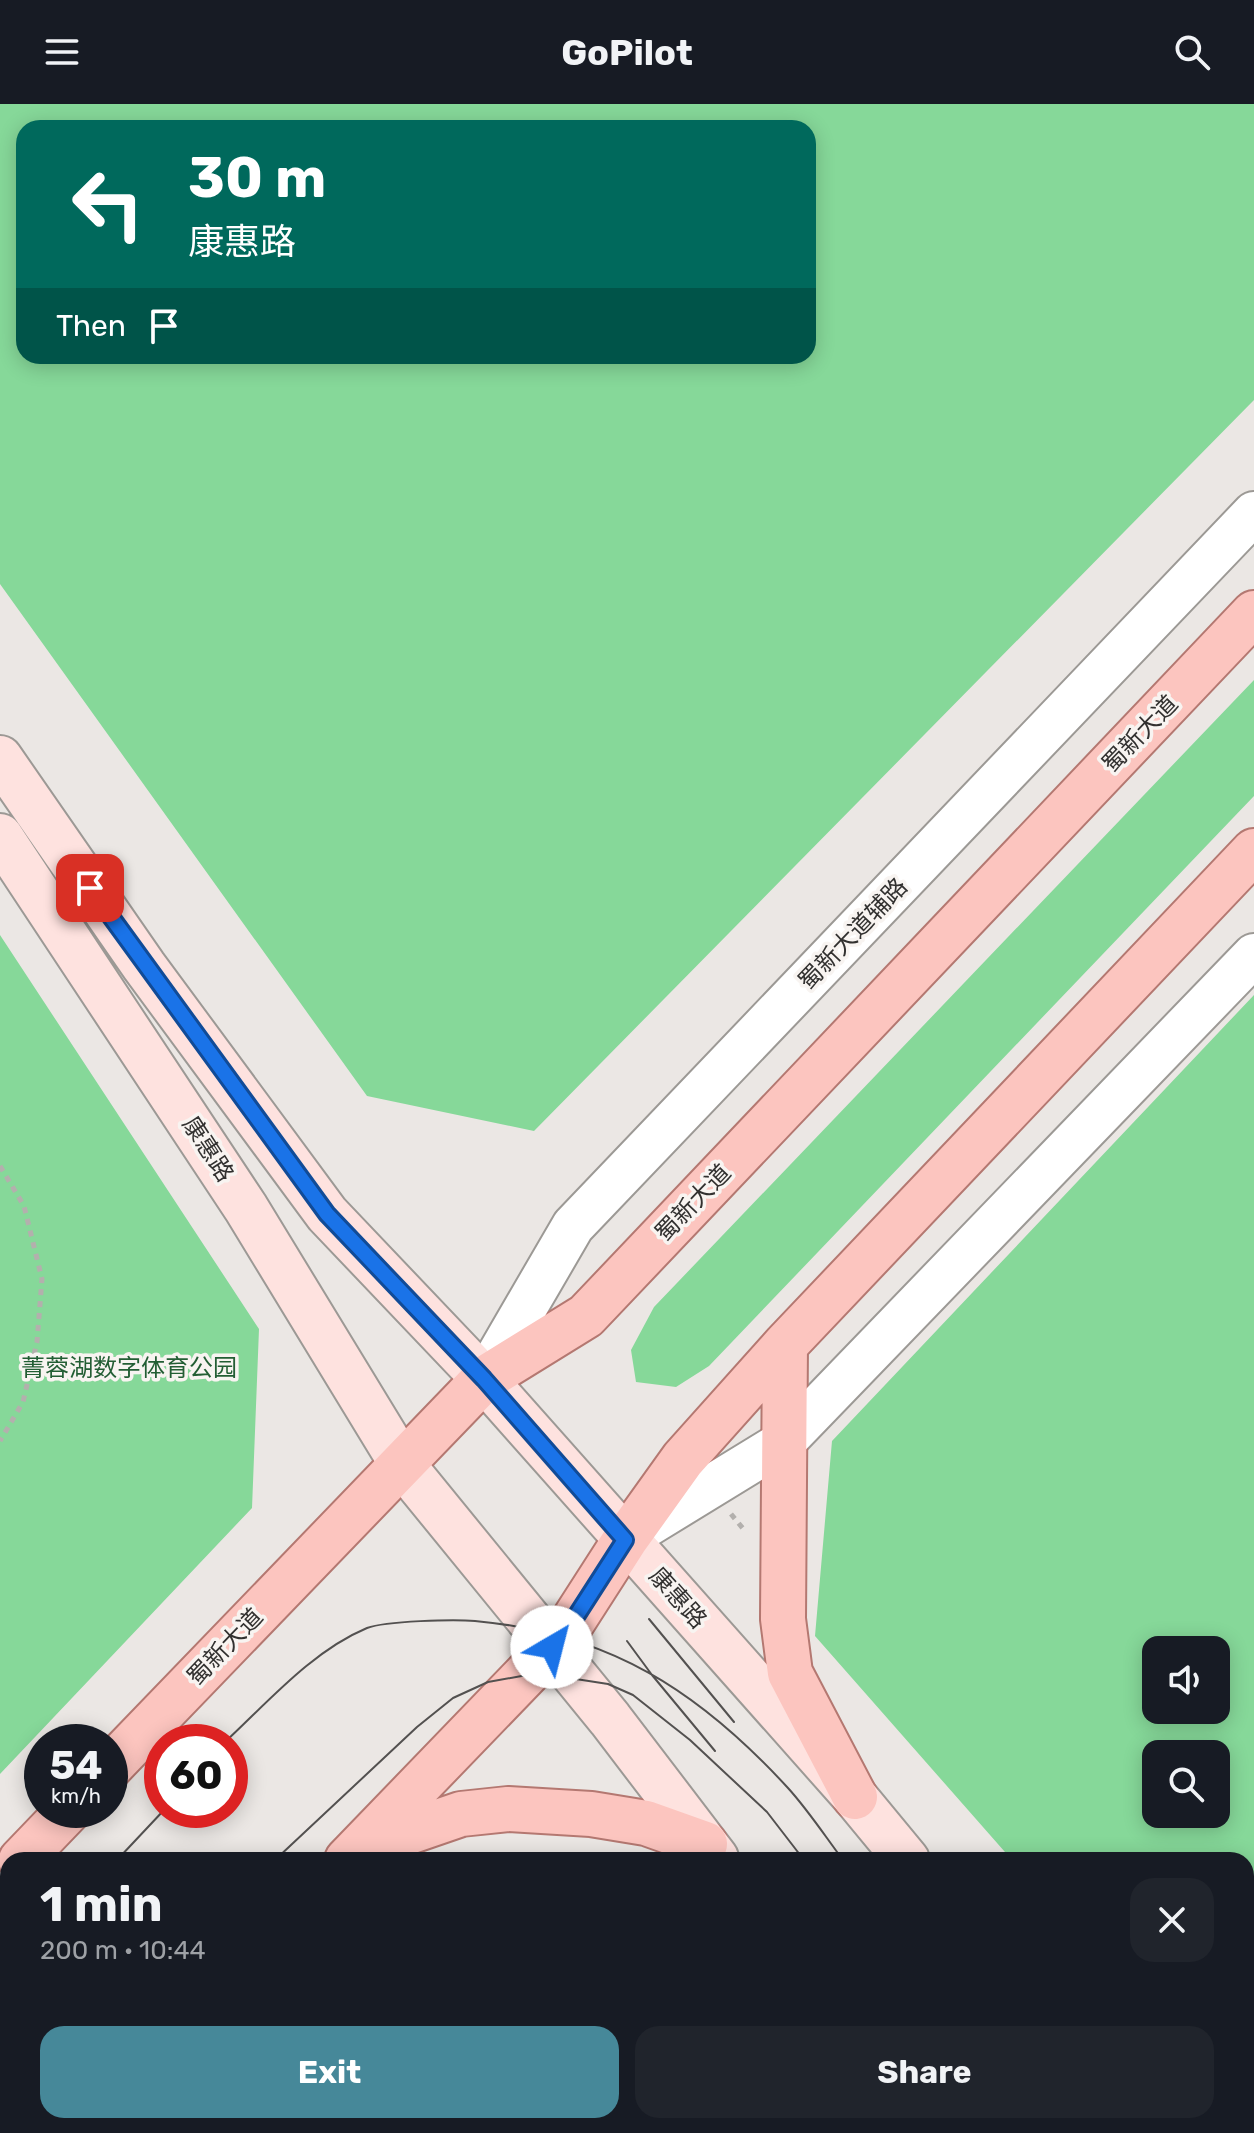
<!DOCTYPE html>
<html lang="en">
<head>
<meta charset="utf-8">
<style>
  body { margin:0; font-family:Rubik,"Noto Sans SC",sans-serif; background:#20242c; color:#f1f3f6; height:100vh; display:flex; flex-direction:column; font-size:30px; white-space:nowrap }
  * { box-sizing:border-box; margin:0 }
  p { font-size:26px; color:#9ea1a6 }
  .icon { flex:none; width:44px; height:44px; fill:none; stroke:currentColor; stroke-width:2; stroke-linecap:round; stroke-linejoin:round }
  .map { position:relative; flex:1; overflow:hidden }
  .side { position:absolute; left:0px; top:1748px; width:1254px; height:282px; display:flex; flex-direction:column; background:#171b24; border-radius:24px 24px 0 0; box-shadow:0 4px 20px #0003 }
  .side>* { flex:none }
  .guide { position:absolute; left:16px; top:16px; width:800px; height:244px; border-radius:24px; box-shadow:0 4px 20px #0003; background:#00695c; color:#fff; overflow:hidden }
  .controls { position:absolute; left:1142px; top:1532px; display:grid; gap:16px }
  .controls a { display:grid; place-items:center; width:88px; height:88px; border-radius:16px; background:#171b24; box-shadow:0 4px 20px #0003; font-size:40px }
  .speed { position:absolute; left:24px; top:1620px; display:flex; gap:16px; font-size:40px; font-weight:700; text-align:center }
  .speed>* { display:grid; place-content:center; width:104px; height:104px; border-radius:50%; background:#171b24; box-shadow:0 4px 20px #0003; line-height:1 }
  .speed small { font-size:20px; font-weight:400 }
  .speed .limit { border:12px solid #d22; background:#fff; color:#111 }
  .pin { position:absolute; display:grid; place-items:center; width:68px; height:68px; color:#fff; margin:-34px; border-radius:16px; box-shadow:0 4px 12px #0006 }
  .me { position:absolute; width:88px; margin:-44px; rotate:37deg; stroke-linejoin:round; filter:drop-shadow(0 0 6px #0008) }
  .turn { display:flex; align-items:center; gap:28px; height:168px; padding:0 40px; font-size:36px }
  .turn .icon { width:104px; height:104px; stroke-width:2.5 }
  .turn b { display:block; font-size:56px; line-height:68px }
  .then { display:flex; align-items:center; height:76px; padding:0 40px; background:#0003; gap:16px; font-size:30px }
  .round { display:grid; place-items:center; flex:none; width:84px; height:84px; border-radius:24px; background:#20242c }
  .summary { display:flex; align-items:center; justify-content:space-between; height:136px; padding:0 40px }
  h1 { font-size:48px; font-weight:700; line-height:60px }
  .cta { display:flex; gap:16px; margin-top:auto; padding:16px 40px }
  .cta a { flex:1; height:92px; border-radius:24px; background:#468899; color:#fff; font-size:32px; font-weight:700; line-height:92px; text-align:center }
  .cta a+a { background:#20242c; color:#f1f3f6 }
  header { display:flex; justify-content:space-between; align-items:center; height:104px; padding:0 40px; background:#171b24; font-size:36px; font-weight:700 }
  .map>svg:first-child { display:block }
</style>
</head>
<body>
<header><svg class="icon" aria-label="menu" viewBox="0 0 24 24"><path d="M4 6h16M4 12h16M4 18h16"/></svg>GoPilot<svg class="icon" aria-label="search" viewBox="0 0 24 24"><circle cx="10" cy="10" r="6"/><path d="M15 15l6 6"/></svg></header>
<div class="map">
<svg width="1254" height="2029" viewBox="0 0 1254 2029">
  <rect width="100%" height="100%" fill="#ebe7e4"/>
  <path fill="#86d899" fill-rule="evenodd" d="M 0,0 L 1254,0 L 1254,296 L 534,1027 L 367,992 L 0,480 ZM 24,24 L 808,24 L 808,252 L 24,252 Z
    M 1254,576 L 1254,692 L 709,1262 L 676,1283 L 636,1278 L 631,1246 L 654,1203 Z
    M 0,831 L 259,1225 L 252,1404 L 0,1670 Z
    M 1254,891 L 1254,2029 L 1252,2029 L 1246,2022 L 1246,1756 L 1012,1756 L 815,1532 L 832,1337 ZM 1216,1546 L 1216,1606 L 1156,1606 L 1156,1546 ZM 1216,1650 L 1216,1710 L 1156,1710 L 1156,1650 Z"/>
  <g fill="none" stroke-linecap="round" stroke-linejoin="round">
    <g stroke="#9c9995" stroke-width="46">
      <path id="tertiary" d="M 484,1275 L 573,1122 L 1254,409
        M 625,1435 L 785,1337 L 1254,851"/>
    </g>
    <g stroke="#9c9995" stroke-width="48">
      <path id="secondary" d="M 0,654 L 144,862 L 327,1110 L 484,1275 L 855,1693 L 907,1756
        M 0,732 L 246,1104 L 402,1360 L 610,1615 L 716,1754
        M 942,2022 L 948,2029
        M 1124,2022 L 1130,2029"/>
    </g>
    <g stroke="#b47871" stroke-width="48">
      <path id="primary" d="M 785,1241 L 783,1515 L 790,1569 L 855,1693
        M 110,1663 L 484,1275 L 586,1212 L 1254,509
        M 365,1743 L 461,1710 L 508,1705 L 591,1710 L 646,1719 L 705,1740
        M 21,1756 L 69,1706
        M 347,1756 L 564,1531 L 625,1436 L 683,1355 L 785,1241 L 1254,747
        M 88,2029 L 94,2022"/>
    </g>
    <path stroke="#b3b0ad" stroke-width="5" stroke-dasharray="6 6" stroke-linecap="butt" d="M 0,1062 L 24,1102 L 42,1175 L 37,1238 L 23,1298 L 0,1337
      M 731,1410 L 745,1427"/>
    <use href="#tertiary" stroke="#fff" stroke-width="42"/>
    <use href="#secondary" stroke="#fee2df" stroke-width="44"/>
    <use href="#primary" stroke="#fcc5bf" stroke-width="44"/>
    <path stroke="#535150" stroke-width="2" d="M 649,1515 L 734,1618
      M 627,1537 L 652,1571 L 715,1647
      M 225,1638 C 268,1598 312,1547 367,1524 C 386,1517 454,1515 475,1517 C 609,1529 699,1587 788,1684 C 808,1706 825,1732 843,1756
      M 117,1756 L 164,1706
      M 275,1756 L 417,1623 L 453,1594 L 488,1578 L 527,1571 L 550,1571 L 608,1580 L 633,1591 L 690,1636 L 767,1708 L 804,1756
      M 0,1877 L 8,1869
      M 1024,2022 L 1030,2029
      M 1057,2022 L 1063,2029
      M 10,2029 L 17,2022"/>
  </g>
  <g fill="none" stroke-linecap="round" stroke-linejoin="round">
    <g stroke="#114b97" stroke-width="20">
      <path id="route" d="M 90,784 L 327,1110 L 484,1275 L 625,1436 L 564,1531 L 552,1543"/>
    </g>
    <use href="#route" stroke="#1a73e8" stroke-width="14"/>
  </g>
  <g text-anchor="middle" stroke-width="7" stroke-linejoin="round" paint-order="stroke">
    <g font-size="24" fill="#323130" stroke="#f8f4f1">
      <text transform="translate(1140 630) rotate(-46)" y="8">蜀新大道</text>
      <text transform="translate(853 830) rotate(-46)" y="8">蜀新大道辅路</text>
      <text transform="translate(208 1045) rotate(57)" y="8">康惠路</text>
      <text transform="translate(693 1099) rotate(-46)" y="8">蜀新大道</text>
      <text transform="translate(678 1494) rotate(48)" y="8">康惠路</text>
      <text transform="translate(225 1543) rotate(-46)" y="8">蜀新大道</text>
    </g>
    <g font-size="24" fill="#235e34" stroke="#f8f4f1">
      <text x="129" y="1272">菁蓉湖数字体育公园</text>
    </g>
  </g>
</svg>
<div class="controls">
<a><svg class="icon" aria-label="sound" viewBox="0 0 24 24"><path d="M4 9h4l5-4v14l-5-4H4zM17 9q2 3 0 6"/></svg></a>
<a><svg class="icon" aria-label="search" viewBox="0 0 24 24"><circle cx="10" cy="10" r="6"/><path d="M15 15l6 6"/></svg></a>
</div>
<div class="speed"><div>54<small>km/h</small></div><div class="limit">60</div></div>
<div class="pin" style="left:90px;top:784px;background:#d93025"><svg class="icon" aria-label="arrive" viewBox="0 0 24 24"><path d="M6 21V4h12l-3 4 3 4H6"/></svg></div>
<svg class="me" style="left:552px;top:1543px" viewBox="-20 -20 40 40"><circle r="19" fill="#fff"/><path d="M0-13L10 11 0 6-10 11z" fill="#1a73e8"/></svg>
<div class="guide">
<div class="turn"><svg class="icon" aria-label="left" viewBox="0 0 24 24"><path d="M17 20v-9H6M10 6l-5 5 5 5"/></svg><div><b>30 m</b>康惠路</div></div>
<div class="then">Then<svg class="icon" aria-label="arrive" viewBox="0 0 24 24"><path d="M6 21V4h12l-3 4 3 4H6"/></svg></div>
</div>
<section class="side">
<div class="summary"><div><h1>1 min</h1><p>200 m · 10:44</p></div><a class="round"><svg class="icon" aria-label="close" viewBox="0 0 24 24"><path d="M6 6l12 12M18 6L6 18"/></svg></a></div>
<div class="cta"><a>Exit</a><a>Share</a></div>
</section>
</div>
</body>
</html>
